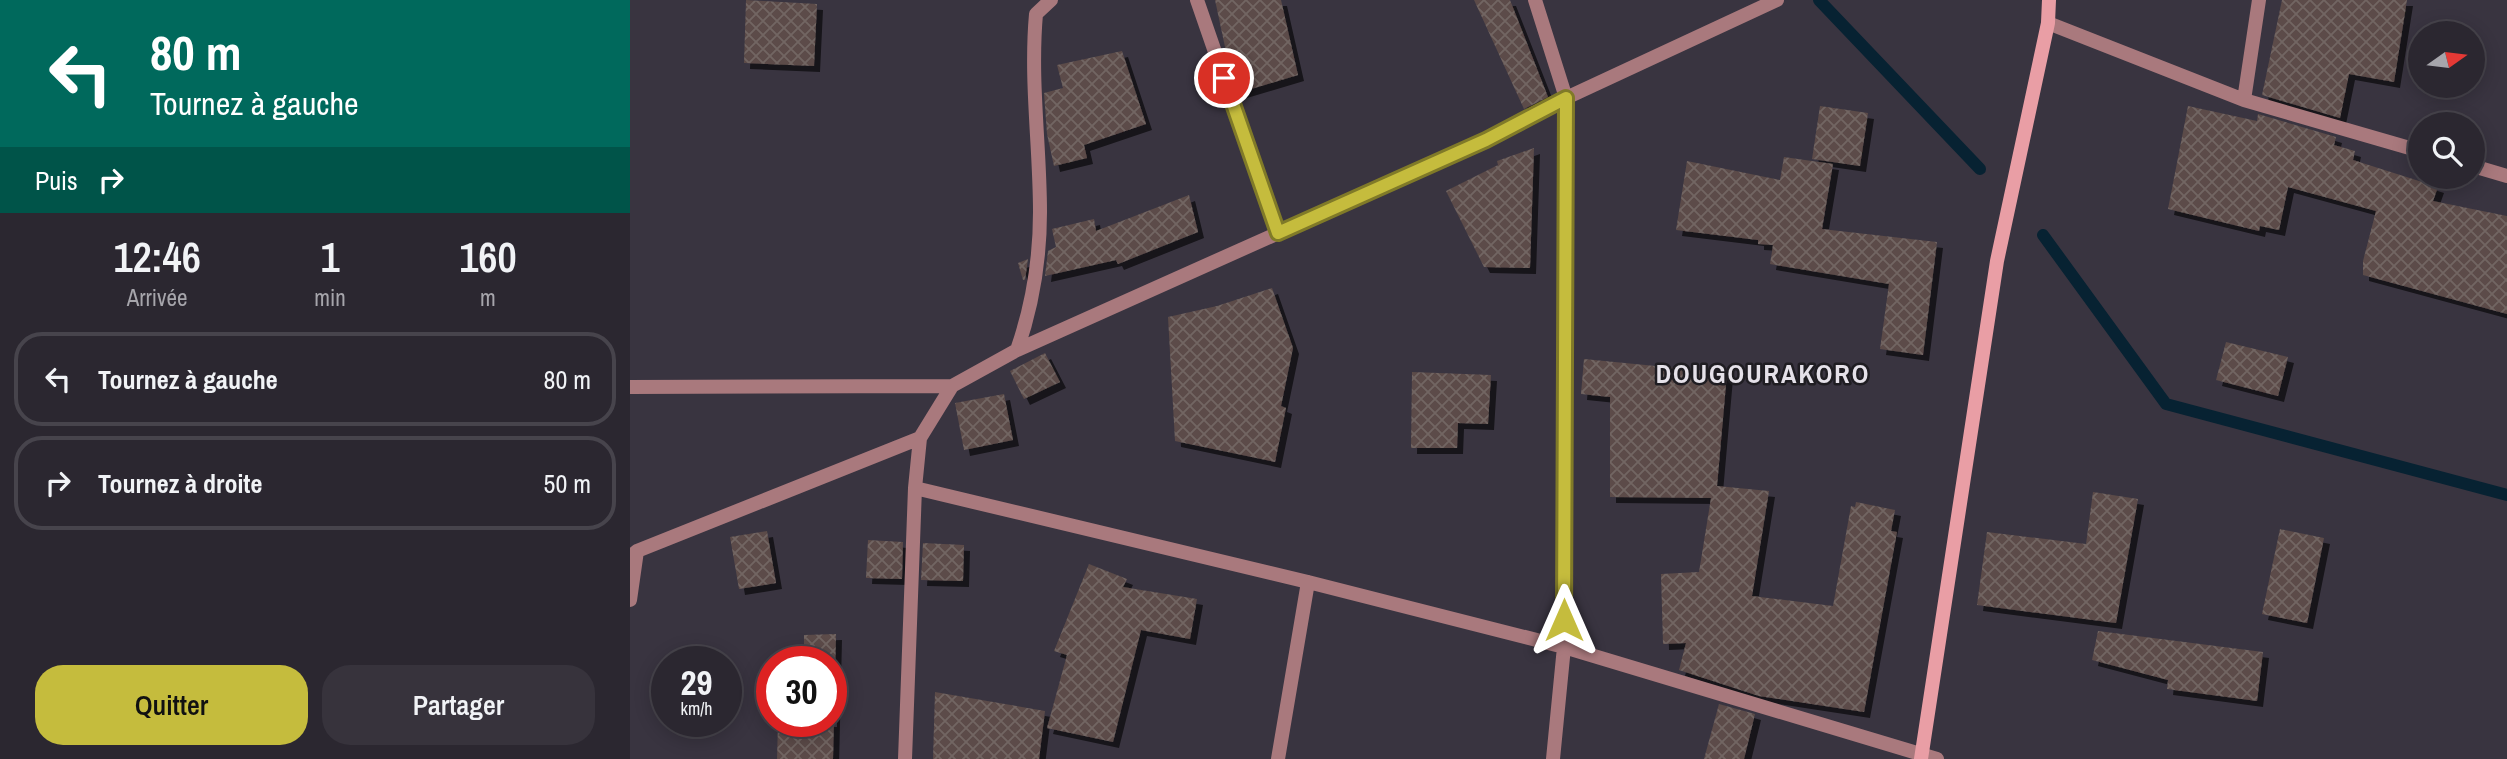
<!DOCTYPE html>
<html lang="fr">
<head>
<meta charset="utf-8">
<style>
  body { margin:0; font-family:"Archivo Narrow",sans-serif; background:#37333c; color:#f1f3f6; height:100vh; display:flex; flex-direction:column; font-size:26px; white-space:nowrap }
  * { box-sizing:border-box; margin:0 }
  p { font-size:23px; color:#a6a5ab }
  .icon { flex:none; width:38px; height:38px; fill:none; stroke:currentColor; stroke-width:2; stroke-linecap:round; stroke-linejoin:round }
  .map { position:relative; flex:1; overflow:hidden }
  .panel { display:flex; flex-direction:column; background:#2b2730; width:630px }
  .panel>* { flex:none }
  .hud { background:#00695c; color:#fff; overflow:hidden }
  .needle { width:46px; rotate:76deg }
  .controls { position:absolute; left:1778px; top:21px; display:grid; gap:14px }
  .controls a { display:grid; place-items:center; width:77px; height:77px; border-radius:50%; background:#2b2730; box-shadow:0 4px 18px #0003,0 0 0 2px #47444c; font-size:35px }
  .speed { position:absolute; left:21px; top:646px; display:flex; gap:14px; font-size:35px; font-weight:700; text-align:center }
  .speed>* { display:grid; place-content:center; width:91px; height:91px; border-radius:50%; background:#2b2730; box-shadow:0 4px 18px #0003,0 0 0 2px #47444c; line-height:1 }
  .speed small { font-size:18px; font-weight:400 }
  .speed .limit { border:10px solid #d22; background:#fff; color:#111 }
  .pin { position:absolute; display:grid; place-items:center; width:60px; height:60px; color:#fff; margin:-30px; border:4px solid #fff; border-radius:50%; box-shadow:0 2px 7px #0007 }
  .me { position:absolute; width:77px; margin:-38px; rotate:0deg; stroke-linejoin:round; filter:drop-shadow(0 0 5px #0008) }
  .turn { display:flex; align-items:center; gap:24px; height:147px; padding:0 35px; font-size:32px }
  .turn .icon { width:91px; height:91px; stroke-width:2.5 }
  .turn b { display:block; font-size:49px; line-height:60px }
  .then { display:flex; align-items:center; height:66px; padding:0 35px; background:#0003; gap:14px; font-size:26px }
  .eta { display:flex; justify-content:space-evenly; align-items:center; height:119px; text-align:center }
  .eta b { font-size:42px; font-weight:600; line-height:49px }
  .cta { display:flex; gap:14px; margin-top:auto; padding:14px 35px }
  .cta a { flex:1; height:80px; border-radius:28px; background:#c5bc3d; color:#111; font-size:28px; font-weight:600; line-height:80px; text-align:center }
  .cta a+a { background:#37333c; color:#f1f3f6 }
  ul { padding:0; list-style:none }
  li { display:flex; align-items:center; gap:21px; height:94px; margin:0 14px 10px; padding:0 21px; border:4px solid #47444c; border-radius:28px }
  li div { flex:1 }
  li b { display:block; font-size:26px }
  li em { font-style:normal }
  main { display:flex; flex:1; min-height:0 }
  .map>svg:first-child { display:block }
</style>
</head>
<body>
<main>
<section class="panel">
<div class="hud">
<div class="turn"><svg class="icon" aria-label="left" viewBox="0 0 24 24"><path d="M17 20v-9H6M10 6l-5 5 5 5"/></svg><div><b>80 m</b>Tournez à gauche</div></div>
<div class="then">Puis<svg class="icon" aria-label="right" viewBox="0 0 24 24"><path d="M7 20v-9h11M14 6l5 5-5 5"/></svg></div>
</div>
<div class="eta">
<div><b>12:46</b><p>Arrivée</p></div>
<div><b>1</b><p>min</p></div>
<div><b>160</b><p>m</p></div>
</div>
<ul>
<li><svg class="icon" aria-label="left" viewBox="0 0 24 24"><path d="M17 20v-9H6M10 6l-5 5 5 5"/></svg><div><b>Tournez à gauche</b></div><em>80 m</em></li>
<li><svg class="icon" aria-label="right" viewBox="0 0 24 24"><path d="M7 20v-9h11M14 6l5 5-5 5"/></svg><div><b>Tournez à droite</b></div><em>50 m</em></li>
</ul>
<div class="cta"><a>Quitter</a><a>Partager</a></div>
</section>
<div class="map">
<svg width="1877" height="759" viewBox="0 0 1877 759">
  <defs>
    <pattern id="building-cross-hatch" width="8" height="8" patternUnits="userSpaceOnUse" patternTransform="scale(1.75)"><rect width="8" height="8" fill="#5b4b48"/><path d="M0 0l8 8M0 8l8-8" fill="none" stroke="#726562"/></pattern>
    <filter id="shadow"><feDropShadow dx="6" dy="6" stdDeviation="0" flood-color="#0009"/></filter>
  </defs>
  <rect width="100%" height="100%" fill="#393440"/>
  <g fill="none" stroke-linecap="round" stroke-linejoin="round">
    <path stroke="#072232" stroke-width="12" d="M 1189,0 L 1350,169
      M 1413,235 L 1536,404 L 1877,495"/>
  </g>
  <path fill="url(#building-cross-hatch)" filter="url(#shadow)" d="M 116,0 L 187,4 L 184,66 L 114,63 Z
    M 585,0 L 651,0 L 668,75 L 611,92 L 598,61 Z
    M 844,0 L 880,0 L 918,97 L 894,109 Z
    M 1652,0 L 1777,0 L 1764,82 L 1719,74 L 1710,118 L 1632,95 Z
    M 492,51 L 516,124 L 454,145 L 457,158 L 424,166 L 417,134 L 414,93 L 433,88 L 427,65 Z
    M 1190,106 L 1238,113 L 1230,166 L 1182,159 Z
    M 1558,106 L 1627,121 L 1628,114 L 1706,137 L 1704,145 L 1725,151 L 1723,160 L 1808,187 L 1803,201 L 1877,216 L 1877,314 L 1733,275 L 1733,261 L 1746,211 L 1658,187 L 1649,230 L 1630,226 L 1629,231 L 1538,209 Z
    M 904,148 L 900,268 L 854,267 L 816,191 L 868,165 L 867,161 Z
    M 1154,157 L 1203,164 L 1192,229 L 1307,242 L 1293,355 L 1250,349 L 1259,284 L 1140,264 L 1143,245 L 1128,244 L 1128,240 L 1046,230 L 1057,161 L 1150,180 Z
    M 559,195 L 568,232 L 488,264 L 486,260 L 415,276 L 418,251 L 426,247 L 422,229 L 464,219 L 466,231 Z
    M 398,259 L 395,280 L 393,280 L 388,263 Z
    M 642,288 L 663,348 L 651,406 L 656,408 L 645,462 L 545,441 L 538,317 L 587,306 Z
    M 1596,342 L 1658,357 L 1648,396 L 1586,380 Z
    M 415,353 L 430,382 L 394,399 L 380,371 Z
    M 954,359 L 1097,373 L 1087,486 L 1139,491 L 1122,596 L 1203,606 L 1221,506 L 1225,507 L 1226,502 L 1265,510 L 1261,531 L 1267,532 L 1234,712 L 1129,696 L 1049,670 L 1056,643 L 1033,644 L 1031,574 L 1069,572 L 1081,498 L 980,497 L 980,397 L 951,394 Z
    M 782,372 L 861,375 L 858,424 L 828,423 L 827,448 L 781,448 Z
    M 374,394 L 383,440 L 334,450 L 325,403 Z
    M 1463,492 L 1508,499 L 1486,623 L 1347,605 L 1357,532 L 1456,544 Z
    M 1650,529 L 1694,538 L 1677,623 L 1632,614 Z
    M 137,531 L 146,583 L 109,589 L 100,537 Z
    M 238,540 L 273,542 L 272,579 L 236,578 Z
    M 293,543 L 334,545 L 333,581 L 291,580 Z
    M 459,564 L 497,579 L 493,587 L 567,599 L 560,639 L 511,630 L 483,742 L 417,728 L 437,655 L 424,651 Z
    M 1468,631 L 1633,652 L 1627,701 L 1537,689 L 1538,680 L 1462,660 Z
    M 206,634 L 203,759 L 147,759 L 148,721 L 201,721 L 201,662 L 169,662 L 169,657 L 174,656 L 174,635 Z
    M 305,692 L 415,711 L 409,759 L 303,759 Z
    M 1089,704 L 1125,714 L 1114,759 L 1074,759 Z"/>
  <g fill="none" stroke-linecap="round" stroke-linejoin="round">
    <path stroke="#a9797d" stroke-width="14" d="M 567,0 L 648,234
      M 905,0 L 936,98 L 934,647 L 923,759
      M 1418,23 L 1614,100 L 1790,151
      M 1614,100 L 1629,0
      M 1843,166 L 1877,176
      M 387,350 C 402,307 410,258 410,212 C 410,146 400,81 406,14 L 421,0
      M 0,387 L 322,386
      M 285,488 L 678,582 L 934,647 L 1307,759
      M 0,557 L 7,551 L 290,438 L 322,386 L 387,350 L 856,140 L 936,98 L 1147,0
      M 0,600 L 7,551
      M 275,759 L 285,488 L 290,438
      M 648,759 L 678,582"/>
    <path stroke="#e99ea5" stroke-width="14" d="M 1291,759 L 1367,261 L 1418,23 L 1419,0"/>
  </g>
  <g fill="none" stroke-linecap="round" stroke-linejoin="round">
    <g stroke="#807a28" stroke-width="18">
      <path id="route" d="M 594,78 L 648,233 L 856,140 L 936,98 L 934,620"/>
    </g>
    <use href="#route" stroke="#c5bc3d" stroke-width="12"/>
  </g>
  <g text-anchor="middle" stroke-width="5" stroke-linejoin="round" paint-order="stroke">
    <g font-size="26" font-weight="bold" letter-spacing="2" fill="#e5e1e9" stroke="#1f1d22">
      <text x="1133" y="383">DOUGOURAKORO</text>
    </g>
  </g>
</svg>
<div class="controls">
<a><svg class="needle" viewBox="-14 -14 28 28"><path d="M0-13l5 13h-10z" fill="#e53935"/><path d="M0 13l5-13h-10z" fill="#a6a5ab"/></svg></a>
<a><svg class="icon" aria-label="search" viewBox="0 0 24 24"><circle cx="10" cy="10" r="6"/><path d="M15 15l6 6"/></svg></a>
</div>
<div class="speed"><div>29<small>km/h</small></div><div class="limit">30</div></div>
<div class="pin" style="left:594px;top:78px;background:#d93025"><svg class="icon" aria-label="arrive" viewBox="0 0 24 24"><path d="M6 21V4h12l-3 4 3 4H6"/></svg></div>
<svg class="me" style="left:934px;top:620px" viewBox="-20 -20 40 40"><path d="M0-17L14 15 0 8-14 15z" fill="#c5bc3d" stroke="#fff" stroke-width="4"/></svg>
</div>
</main>
</body>
</html>
